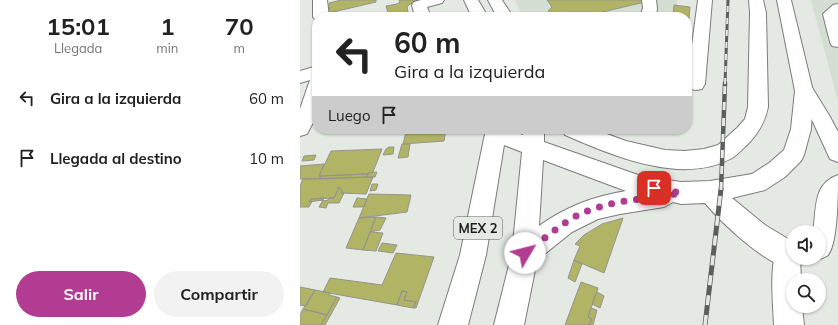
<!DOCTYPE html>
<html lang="es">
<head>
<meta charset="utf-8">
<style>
  body { margin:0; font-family:Mulish,sans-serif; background:#f2f2f2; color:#222; height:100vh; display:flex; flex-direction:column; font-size:15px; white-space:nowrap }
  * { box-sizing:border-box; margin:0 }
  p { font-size:13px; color:#767676 }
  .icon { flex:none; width:22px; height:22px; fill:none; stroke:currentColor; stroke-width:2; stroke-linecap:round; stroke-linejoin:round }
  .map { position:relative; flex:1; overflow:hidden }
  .side { display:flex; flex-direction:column; background:#fff; width:300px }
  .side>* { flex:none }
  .hud { position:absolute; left:12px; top:12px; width:380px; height:122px; border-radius:16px; box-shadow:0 1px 3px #0004; background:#fff; color:#222; overflow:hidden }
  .tools { position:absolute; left:486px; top:225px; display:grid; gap:8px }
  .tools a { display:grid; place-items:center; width:40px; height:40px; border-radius:50%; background:#fff; box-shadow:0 1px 3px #0004; font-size:20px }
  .pin { position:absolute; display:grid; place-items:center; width:34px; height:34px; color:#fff; margin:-17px; border-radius:8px; box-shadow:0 2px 6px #0006 }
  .me { position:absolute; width:44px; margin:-22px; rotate:53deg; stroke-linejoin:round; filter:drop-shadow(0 0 3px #0008) }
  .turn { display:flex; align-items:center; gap:14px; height:84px; padding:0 16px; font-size:18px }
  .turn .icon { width:52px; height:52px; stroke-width:2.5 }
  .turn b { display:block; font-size:28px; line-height:34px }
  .then { display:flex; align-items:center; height:38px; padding:0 16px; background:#0003; gap:8px; font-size:15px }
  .eta { display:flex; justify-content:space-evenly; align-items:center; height:68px; text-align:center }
  .eta b { font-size:24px; font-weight:700; line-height:28px }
  .action { display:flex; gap:8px; margin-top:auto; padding:8px 16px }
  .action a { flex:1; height:46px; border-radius:24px; background:#b33c93; color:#fff; font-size:16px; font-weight:700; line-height:46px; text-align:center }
  .action a+a { background:#f2f2f2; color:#222 }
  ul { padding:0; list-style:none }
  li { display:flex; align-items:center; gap:12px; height:60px; padding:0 16px }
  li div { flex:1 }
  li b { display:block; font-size:15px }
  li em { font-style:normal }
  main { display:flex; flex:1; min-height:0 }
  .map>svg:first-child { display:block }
</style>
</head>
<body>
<main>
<section class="side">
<div class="eta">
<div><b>15:01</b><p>Llegada</p></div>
<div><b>1</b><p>min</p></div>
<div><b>70</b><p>m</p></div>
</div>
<ul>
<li><svg class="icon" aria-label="left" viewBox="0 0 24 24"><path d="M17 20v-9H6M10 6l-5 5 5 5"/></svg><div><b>Gira a la izquierda</b></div><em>60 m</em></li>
<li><svg class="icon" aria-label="arrive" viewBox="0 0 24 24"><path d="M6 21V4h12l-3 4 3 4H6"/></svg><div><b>Llegada al destino</b></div><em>10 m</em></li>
</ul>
<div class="action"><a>Salir</a><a>Compartir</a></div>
</section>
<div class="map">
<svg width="538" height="325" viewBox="0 0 538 325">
  <rect width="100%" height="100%" fill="#e5e9e4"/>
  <path fill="#d4ded3" d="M 215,0 L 377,0 L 376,17 L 223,17 Z
    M 511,0 L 538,0 L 538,101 Z"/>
  <path fill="#b1b465" stroke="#949490" d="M 41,0 L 76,0 L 76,2 L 29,13 L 29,3 Z
    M 99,0 L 122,0 L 110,4 L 107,7 L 109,17 L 89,17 L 86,6 L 97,4 L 100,2 Z
    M 247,0 L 343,0 L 345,2 L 281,17 L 251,17 L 248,11 L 252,7 Z
    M 374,5 L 390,7 L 389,19 L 387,19 L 387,17 L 373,17 Z
    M 104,129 L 125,129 L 103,132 Z
    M 146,129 L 144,141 L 103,144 L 106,132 Z
    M 102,144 L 110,144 L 108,157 L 98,158 Z
    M 89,147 L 94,147 L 93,154 L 83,155 L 86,149 Z
    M 82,149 L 73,172 L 68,173 L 68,174 L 19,176 L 31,151 Z
    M 16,155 L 14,160 L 2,161 L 4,156 Z
    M 24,164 L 19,176 L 21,176 L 19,179 L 0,179 L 0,166 Z
    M 77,172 L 75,177 L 67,177 L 68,173 Z
    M 68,174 L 67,177 L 19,179 L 21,176 Z
    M 73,177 L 66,194 L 41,193 L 42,191 L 39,187 L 34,198 L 11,199 L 9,202 L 12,201 L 9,207 L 0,207 L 0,186 L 3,179 Z
    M 72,184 L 78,184 L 76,190 L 70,191 Z
    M 39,187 L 42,191 L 41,193 L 44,193 L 39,203 L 28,203 L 26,208 L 19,207 L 23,200 L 9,202 L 11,199 L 24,198 L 23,201 L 28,200 L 29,198 L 34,198 Z
    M 69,194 L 111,195 L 107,212 L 59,218 Z
    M 57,198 L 67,199 L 64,207 L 53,207 Z
    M 76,217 L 63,250 L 46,248 L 59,218 Z
    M 76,217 L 86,218 L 80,230 L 70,232 Z
    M 323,218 L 304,273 L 274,260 L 280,246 L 275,244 L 284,235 L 302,224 Z
    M 70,232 L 83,233 L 76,251 L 63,250 Z
    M 82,243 L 97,245 L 93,253 L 78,251 Z
    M 96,253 L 134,257 L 116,308 L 113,308 L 116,302 L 104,300 L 107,292 L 102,291 L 97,305 L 23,292 L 30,278 L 82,285 Z
    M 274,260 L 282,264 L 275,282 L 268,278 Z
    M 281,282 L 298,288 L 288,317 L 292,319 L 289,325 L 265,325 Z
    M 0,287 L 15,290 L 6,306 L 0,305 Z
    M 15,290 L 30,293 L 29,295 L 37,297 L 27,315 L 3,309 Z
    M 102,291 L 107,292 L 104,300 L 116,302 L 113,308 L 97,305 Z
    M 297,292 L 304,296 L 300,308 L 292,304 Z
    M 37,297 L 40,298 L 25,325 L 21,325 Z
    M 291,308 L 297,310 L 293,325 L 289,325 L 292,319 L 288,317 Z
    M 3,309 L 12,311 L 27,315 L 21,325 L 0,325 L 0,315 Z"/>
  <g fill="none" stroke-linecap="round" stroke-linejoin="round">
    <g stroke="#7a7d7a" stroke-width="2">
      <path id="minor" d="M 13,0 L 27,0 L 29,17 L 17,17 L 17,21 L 13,17 Z
        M 121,0 L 144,0 L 142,3 L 127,7 L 131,17 L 115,17 L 112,5 L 114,2 Z
        M 342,0 L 356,0 L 357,8 L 356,17 L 340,17 L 343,8 Z
        M 398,0 L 412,0 L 405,84 L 402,89 L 396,90 L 390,89 L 387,83 Z
        M 538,4 L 538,47 L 532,46 L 530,42 L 523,14 L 533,5 Z
        M 17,66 L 17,115 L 7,134 L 0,136 L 0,109 L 10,80 L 0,83 L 0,71 Z
        M 504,84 L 511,86 L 529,115 L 538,132 L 538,162 L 530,159 L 513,122 L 495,91 L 497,86 Z
        M 487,241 L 493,243 L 493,258 L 500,258 L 501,280 L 493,280 L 493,306 L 502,306 L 504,325 L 474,325 C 473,301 469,266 478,245 Z"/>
    </g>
    <g stroke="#7a7d7a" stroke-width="2">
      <path id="major" d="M 164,0 L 178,0 L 188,17 L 172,17 Z
        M 188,0 L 202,0 L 213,17 L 197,17 Z
        M 449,0 L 463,0 L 466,13 L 468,107 C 465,123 457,135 446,146 C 441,150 437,155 432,158 C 383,186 311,155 265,135 L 262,129 L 293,129 L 326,141 L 365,150 L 385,151 L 404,149 L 418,145 L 437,128 L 445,119 L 448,107 L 450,13 Z
        M 477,0 L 491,0 L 513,91 L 511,129 L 504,155 L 501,161 L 485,177 L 465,190 L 432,198 L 465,225 L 493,242 L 493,258 L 505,258 L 502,264 C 498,266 495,268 491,268 C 465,265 421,222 405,203 L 381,204 L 373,202 L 364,207 L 320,214 L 298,219 L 272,232 L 237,260 L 224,325 L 194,325 L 212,253 L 222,152 L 204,145 L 186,255 L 168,325 L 138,325 L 160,255 L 186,129 L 206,129 L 223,135 L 224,129 L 244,129 L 244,142 L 341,176 L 381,182 L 410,181 L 452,174 L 469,163 L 484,150 L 491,129 L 495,91 ZM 243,160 L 326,191 C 294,196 265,207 239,226 Z
        M 538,175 C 538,193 538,243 528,255 C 526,257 522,258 519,259 L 517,258 L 519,258 L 519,232 L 513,232 C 517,210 512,184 538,175 Z"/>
    </g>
    <use href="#minor" fill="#fff" fill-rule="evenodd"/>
    <use href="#major" fill="#fff" fill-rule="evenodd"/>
    <g stroke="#5b5e5b" stroke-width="3">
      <path id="rail-far2" d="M 425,84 L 428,0"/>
    </g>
    <g stroke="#5b5e5b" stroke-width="4.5">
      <path id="rail-far1" d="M 421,190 L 425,83"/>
    </g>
    <g stroke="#5b5e5b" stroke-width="5">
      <path id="rail" d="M 405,325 L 421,189"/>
    </g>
    <use href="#rail-far2" stroke="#e5e9e4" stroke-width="2" stroke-dasharray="6" stroke-linecap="butt"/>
    <use href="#rail-far1" stroke="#e5e9e4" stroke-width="3" stroke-dasharray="8" stroke-linecap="butt"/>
    <use href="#rail" stroke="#e5e9e4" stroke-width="3.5" stroke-dasharray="10" stroke-linecap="butt"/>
  </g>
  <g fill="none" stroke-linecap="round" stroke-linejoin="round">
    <path stroke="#b33c93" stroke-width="7" stroke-dasharray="0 12.6" d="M 225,253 C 242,241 259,225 278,215 C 309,200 347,199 381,193 L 354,188"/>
  </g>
  <g text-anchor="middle" stroke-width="4" stroke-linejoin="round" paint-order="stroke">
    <rect fill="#e5e9e4" stroke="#585b58" stroke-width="1" x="154" y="217" width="48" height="22" rx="3"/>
    <g font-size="13" font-weight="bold" fill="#1c1e1c">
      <text x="178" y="233">MEX 2</text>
    </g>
  </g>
</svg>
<div class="tools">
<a><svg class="icon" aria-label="sound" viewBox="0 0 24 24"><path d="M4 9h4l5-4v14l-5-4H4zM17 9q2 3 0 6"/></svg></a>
<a><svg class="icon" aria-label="search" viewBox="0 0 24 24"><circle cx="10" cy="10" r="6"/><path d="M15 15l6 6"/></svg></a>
</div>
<div class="pin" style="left:354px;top:188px;background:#d93025"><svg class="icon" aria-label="arrive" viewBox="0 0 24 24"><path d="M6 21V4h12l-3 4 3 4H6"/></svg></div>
<svg class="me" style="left:225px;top:253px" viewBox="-20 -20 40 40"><circle r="19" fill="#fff"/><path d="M0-13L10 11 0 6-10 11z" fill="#b33c93"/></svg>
<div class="hud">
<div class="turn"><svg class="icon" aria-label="left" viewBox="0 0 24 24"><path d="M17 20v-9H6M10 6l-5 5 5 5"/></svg><div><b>60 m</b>Gira a la izquierda</div></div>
<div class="then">Luego<svg class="icon" aria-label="arrive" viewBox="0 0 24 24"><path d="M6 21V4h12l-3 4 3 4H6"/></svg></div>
</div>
</div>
</main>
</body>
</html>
